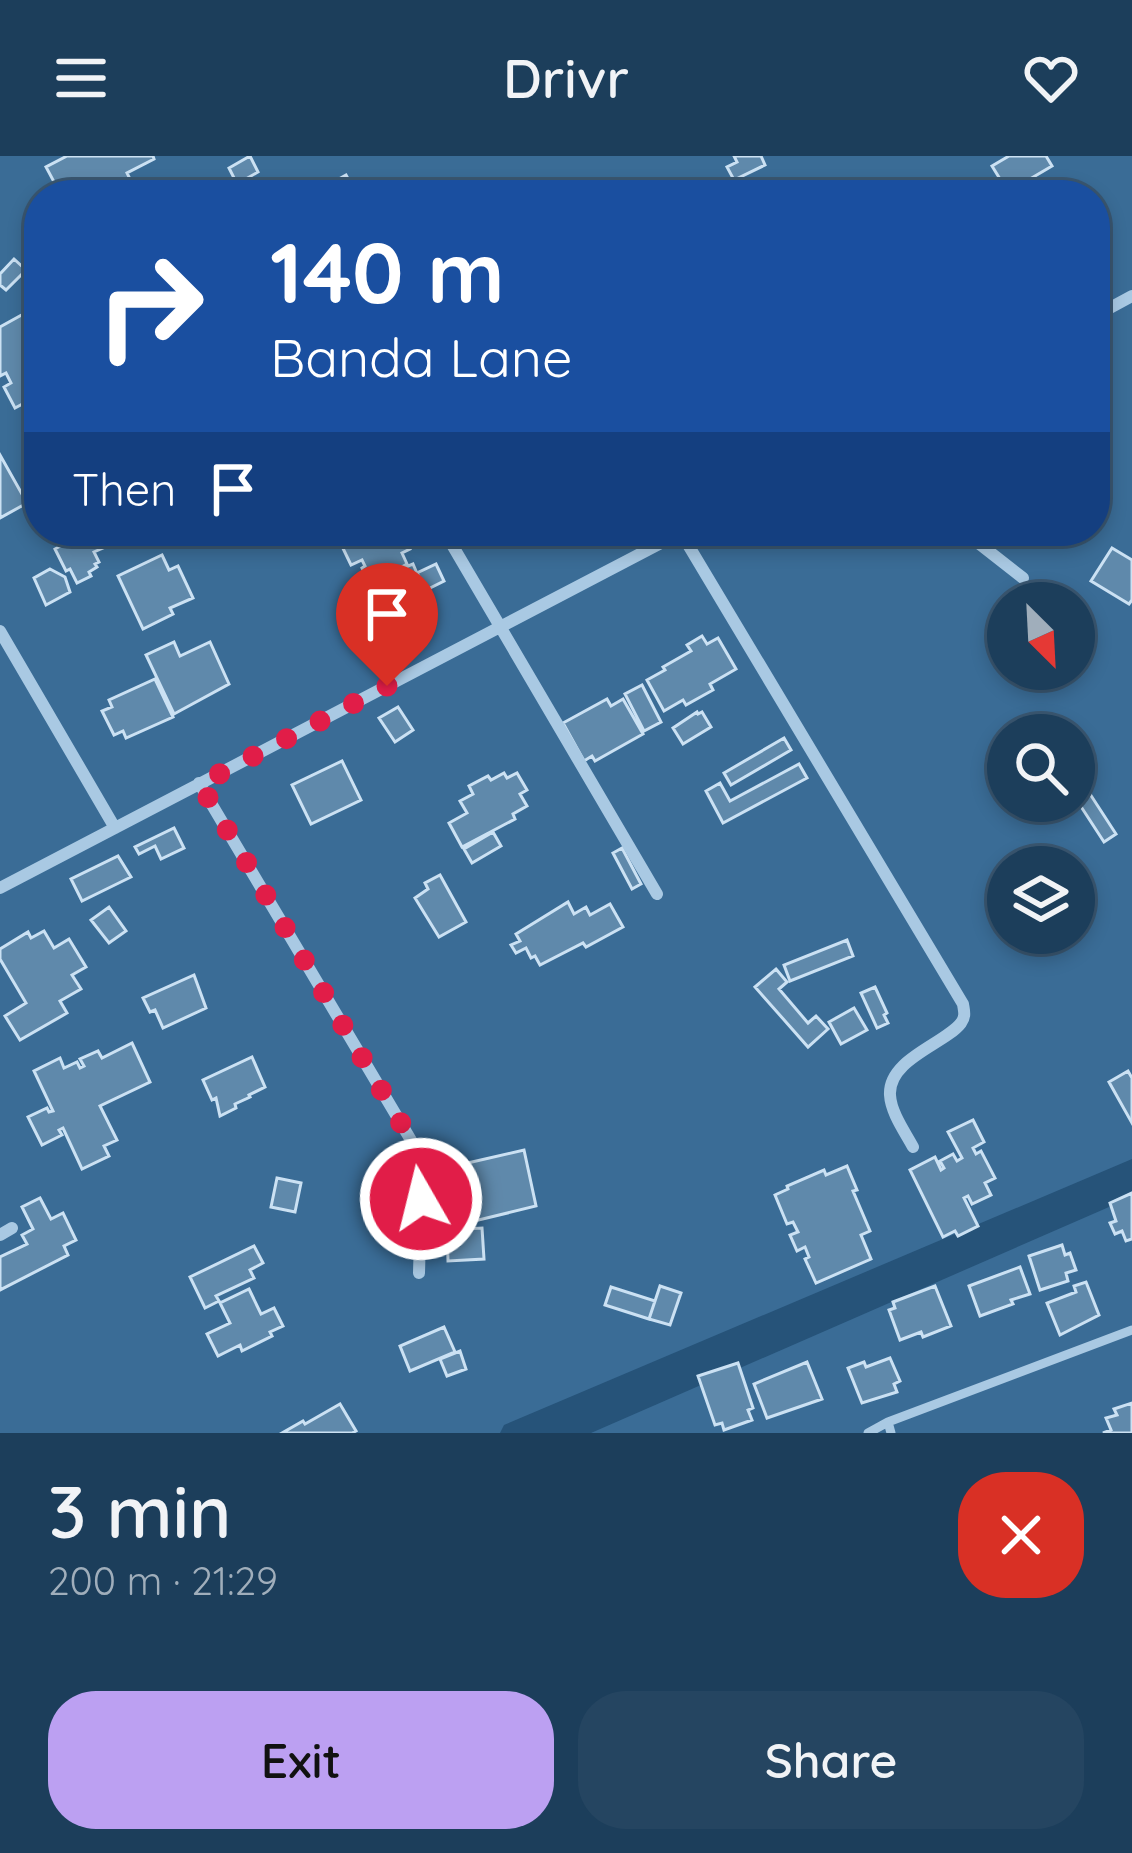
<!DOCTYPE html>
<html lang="en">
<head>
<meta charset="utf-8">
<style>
  body { margin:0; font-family:Quicksand,sans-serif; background:#254561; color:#f1f3f6; height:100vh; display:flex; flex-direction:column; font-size:45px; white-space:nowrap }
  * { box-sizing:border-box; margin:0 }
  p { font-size:39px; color:#a0aebb }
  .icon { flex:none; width:66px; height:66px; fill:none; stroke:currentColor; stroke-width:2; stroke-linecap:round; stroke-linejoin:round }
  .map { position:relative; height:1277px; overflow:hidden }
  .drawer { display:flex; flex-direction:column; background:#1c3e5b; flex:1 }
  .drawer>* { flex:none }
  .guide { position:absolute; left:24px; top:24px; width:1086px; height:366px; border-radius:48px; box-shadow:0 6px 18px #0003,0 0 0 3px #3a5771; background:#1a4fa0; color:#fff; overflow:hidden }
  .needle { width:78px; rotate:156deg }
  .buttons { position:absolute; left:987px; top:426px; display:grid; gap:24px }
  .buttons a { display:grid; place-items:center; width:108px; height:108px; border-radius:50%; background:#1c3e5b; box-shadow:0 6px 18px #0003,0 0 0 3px #3a5771; font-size:60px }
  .pin { position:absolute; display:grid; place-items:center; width:102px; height:102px; color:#fff; margin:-123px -51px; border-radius:50% 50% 50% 0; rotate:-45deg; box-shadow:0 0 12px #0007 }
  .pin .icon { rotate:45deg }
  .me { position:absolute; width:132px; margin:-66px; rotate:352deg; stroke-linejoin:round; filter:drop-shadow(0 0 9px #0008) }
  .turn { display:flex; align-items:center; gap:42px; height:252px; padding:0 48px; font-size:54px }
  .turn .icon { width:156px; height:156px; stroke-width:2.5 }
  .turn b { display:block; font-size:84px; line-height:102px }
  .then { display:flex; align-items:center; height:114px; padding:0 48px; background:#0003; gap:24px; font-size:45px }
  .round { display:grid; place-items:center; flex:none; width:126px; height:126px; border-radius:48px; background:#254561 }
  .head { display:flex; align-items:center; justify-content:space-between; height:204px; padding:0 48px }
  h1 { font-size:72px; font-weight:600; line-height:90px }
  .button { display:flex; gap:24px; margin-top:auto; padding:24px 48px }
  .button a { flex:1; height:138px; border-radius:48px; background:#bca0f2; color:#111; font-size:48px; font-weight:600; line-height:138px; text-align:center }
  .button a+a { background:#254561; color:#f1f3f6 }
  header { display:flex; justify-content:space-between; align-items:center; height:156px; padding:0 48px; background:#1c3e5b; font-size:54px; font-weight:600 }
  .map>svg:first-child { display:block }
</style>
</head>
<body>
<header><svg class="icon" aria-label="menu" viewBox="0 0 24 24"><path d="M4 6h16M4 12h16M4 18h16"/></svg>Drivr<svg class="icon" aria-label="heart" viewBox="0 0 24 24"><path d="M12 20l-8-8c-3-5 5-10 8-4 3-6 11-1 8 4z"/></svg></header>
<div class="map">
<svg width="1132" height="1277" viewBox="0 0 1132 1277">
  <rect width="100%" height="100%" fill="#265379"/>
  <path fill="#3a6c96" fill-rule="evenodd" d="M 0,0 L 1132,0 L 1132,1003 L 504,1269 L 500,1277 L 0,1277 ZM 39,39 L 1095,39 L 1095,375 L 39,375 ZM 1008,447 L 1074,447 L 1074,513 L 1008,513 ZM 1008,579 L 1074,579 L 1074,645 L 1008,645 ZM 1008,711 L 1074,711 L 1074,777 L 1008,777 Z
    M 1132,1041 L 1132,1277 L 591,1277 Z"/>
  <path fill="#5f89ab" stroke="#cbe1f3" stroke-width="3" d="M 67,0 L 153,0 L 154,3 L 127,17 L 130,23 L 106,36 L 108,39 L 61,39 L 46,11 Z
    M 250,0 L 258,16 L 237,28 L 229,12 Z
    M 734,0 L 761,0 L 765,9 L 734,24 L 727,11 L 737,6 Z
    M 1009,0 L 1046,0 L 1052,10 L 1008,36 L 992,10 Z
    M 346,19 L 357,39 L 310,39 Z
    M 14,103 L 26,114 L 6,134 L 0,129 L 0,118 Z
    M 27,156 L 30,162 L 39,158 L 39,191 L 30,196 L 36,208 L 39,206 L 39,239 L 15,252 L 4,231 L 11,227 L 6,217 L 0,220 L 0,171 Z
    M 0,299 L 27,347 L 0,362 Z
    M 57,375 L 105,375 L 97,379 L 103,392 L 94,396 L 99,406 L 95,408 L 97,411 L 89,416 L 91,420 L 77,427 L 70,413 L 66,415 L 55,393 L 64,388 Z
    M 348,375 L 391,375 L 393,379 L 402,375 L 410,393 L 402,397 L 407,408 L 396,414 L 399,419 L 372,432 L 362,412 L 365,410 L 362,404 L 351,409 L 339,384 L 347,381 L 345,376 Z
    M 1112,392 L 1132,404 L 1132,444 L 1129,448 L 1091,425 Z
    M 162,399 L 169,414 L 178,410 L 193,442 L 170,452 L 173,458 L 143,473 L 118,420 Z
    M 413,408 L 422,429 L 398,440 L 393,430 L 403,426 L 398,414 Z
    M 436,408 L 444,425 L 426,434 L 417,417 Z
    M 50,413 L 65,421 L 70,436 L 46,449 L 34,422 Z
    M 702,480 L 707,488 L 718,482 L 736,513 L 710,528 L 713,534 L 686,549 L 683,544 L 664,555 L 647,524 L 665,514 L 663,511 L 691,495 L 687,489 Z
    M 174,486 L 180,500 L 210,486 L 229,528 L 174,558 L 146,499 Z
    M 155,523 L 173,561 L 126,582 L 123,575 L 114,579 L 102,555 L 112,551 L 109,544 Z
    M 642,529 L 661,566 L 644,575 L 625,538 Z
    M 607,543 L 611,550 L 623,543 L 643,578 L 595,605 L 592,600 L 584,605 L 563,567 Z
    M 398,551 L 413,574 L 395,586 L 379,562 Z
    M 697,556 L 698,558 L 702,556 L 711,571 L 683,588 L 673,572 Z
    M 784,582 L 791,594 L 731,629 L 724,617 Z
    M 342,605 L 361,644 L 311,668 L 292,629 Z
    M 799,608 L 807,622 L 723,667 L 706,635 L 720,627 L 730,645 Z
    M 504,617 L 507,622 L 517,617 L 527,634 L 520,638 L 527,650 L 513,658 L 515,663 L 462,691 L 449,667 L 467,657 L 460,645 L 473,638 L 469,630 L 488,620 L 491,624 Z
    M 1090,638 L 1116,678 L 1104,686 L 1078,646 Z
    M 174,672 L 184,692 L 161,703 L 155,690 L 139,698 L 135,691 Z
    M 493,676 L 501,690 L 472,707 L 464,693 Z
    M 622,692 L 641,728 L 632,733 L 613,697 Z
    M 118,700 L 131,721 L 82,745 L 71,723 Z
    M 440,719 L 466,766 L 439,781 L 415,742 L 428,733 L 425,727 Z
    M 568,746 L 574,758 L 586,751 L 590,759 L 610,748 L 623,771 L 586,791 L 583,787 L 540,809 L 535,800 L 531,802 L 526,792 L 516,797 L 511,789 L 520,785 L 516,778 Z
    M 109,751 L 126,775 L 109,787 L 91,764 Z
    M 44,775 L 54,792 L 69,783 L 86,811 L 72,819 L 81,833 L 60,845 L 67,857 L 20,884 L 5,860 L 26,847 L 0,803 L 0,793 L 28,776 L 31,782 Z
    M 847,784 L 853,800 L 790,825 L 784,809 Z
    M 776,813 L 787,826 L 779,833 L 808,867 L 816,860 L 828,873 L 808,891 L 755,831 Z
    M 194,819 L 206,852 L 163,872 L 155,854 L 150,856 L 143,842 Z
    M 875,831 L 887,857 L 884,859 L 888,867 L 877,872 L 861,837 Z
    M 854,852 L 867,874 L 841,888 L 829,866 Z
    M 132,887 L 150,926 L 100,950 L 117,984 L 104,990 L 109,1000 L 82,1013 L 63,972 L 59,974 L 62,979 L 42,989 L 28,961 L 47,952 L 49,956 L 53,955 L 34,915 L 60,902 L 64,912 L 77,906 L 80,912 L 84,910 L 80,903 L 98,895 L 102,902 Z
    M 252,901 L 265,931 L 249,939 L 250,941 L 235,948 L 236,952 L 220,960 L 216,942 L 212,944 L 203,924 Z
    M 1128,915 L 1132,922 L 1132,967 L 1109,926 Z
    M 973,964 L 984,986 L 973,992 L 976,998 L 981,995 L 995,1022 L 985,1027 L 991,1039 L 972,1048 L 968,1040 L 964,1042 L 978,1070 L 958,1080 L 955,1075 L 943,1081 L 910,1014 L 935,1001 L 941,1014 L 944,1012 L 940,1005 L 953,998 L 957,1005 L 962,1002 L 948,976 Z
    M 524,994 L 536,1050 L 458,1069 L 446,1012 Z
    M 847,1010 L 857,1034 L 853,1035 L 870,1075 L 861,1079 L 871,1103 L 816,1127 L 805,1103 L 809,1101 L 805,1091 L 797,1095 L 790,1079 L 798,1076 L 793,1066 L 787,1068 L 775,1039 L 788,1033 L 787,1030 L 824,1014 L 826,1019 Z
    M 277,1022 L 301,1027 L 295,1056 L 271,1051 Z
    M 1132,1037 L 1132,1083 L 1126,1085 L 1122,1075 L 1115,1078 L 1110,1067 L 1116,1065 L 1110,1047 Z
    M 40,1042 L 51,1063 L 63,1057 L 76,1084 L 64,1090 L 68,1099 L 0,1134 L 0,1101 L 27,1088 L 22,1079 L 33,1073 L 22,1051 Z
    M 482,1072 L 484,1103 L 448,1105 L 447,1074 Z
    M 1062,1089 L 1065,1099 L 1070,1097 L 1076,1114 L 1066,1117 L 1068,1125 L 1040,1134 L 1029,1100 Z
    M 254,1090 L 263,1107 L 250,1114 L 254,1122 L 216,1140 L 219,1145 L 205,1152 L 190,1121 Z
    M 1020,1111 L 1030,1138 L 1011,1144 L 1013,1148 L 980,1160 L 969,1130 Z
    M 1086,1126 L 1099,1159 L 1060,1179 L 1047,1147 L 1076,1136 L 1074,1130 Z
    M 660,1130 L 681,1137 L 670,1169 L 649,1163 Z
    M 935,1130 L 951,1170 L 923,1181 L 921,1176 L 900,1184 L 889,1154 L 895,1152 L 893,1146 Z
    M 611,1131 L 655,1145 L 649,1163 L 605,1149 Z
    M 249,1133 L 261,1158 L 274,1152 L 283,1170 L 270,1176 L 272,1180 L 242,1195 L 240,1189 L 218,1200 L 207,1178 L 230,1167 L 220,1147 Z
    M 444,1171 L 455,1196 L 410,1215 L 400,1190 Z
    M 460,1195 L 466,1213 L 447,1220 L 440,1203 Z
    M 890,1202 L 900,1225 L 894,1228 L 897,1236 L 862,1247 L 848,1212 L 864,1206 L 866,1211 Z
    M 807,1206 L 822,1243 L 767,1262 L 754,1228 Z
    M 738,1207 L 753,1252 L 748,1254 L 752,1264 L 724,1274 L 722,1267 L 715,1269 L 698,1220 Z
    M 1132,1247 L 1132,1277 L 1103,1277 L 1111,1274 L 1106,1262 L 1117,1259 L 1114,1253 Z
    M 340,1248 L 356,1275 L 352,1277 L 282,1277 L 303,1265 L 305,1268 Z"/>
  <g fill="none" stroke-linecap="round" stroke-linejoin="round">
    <path stroke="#a9c9e3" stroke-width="9" d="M 868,1277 L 888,1266
      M 891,1277 L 888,1266 L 1132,1174"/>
    <path stroke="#a9c9e3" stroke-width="12" d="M 1095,160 L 1132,140
      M 444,375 L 657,738
      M 963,375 L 1023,422
      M 681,377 L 963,848 C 964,855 966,860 961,867 C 945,888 888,903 890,939 C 891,957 905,976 913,991
      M 0,475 L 115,672
      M 199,627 L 418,996 L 422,1007 L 419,1117
      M 0,732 L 684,375
      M 0,1079 L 12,1072"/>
  </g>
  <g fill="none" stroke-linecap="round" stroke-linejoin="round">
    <path stroke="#e11d48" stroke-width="21" stroke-dasharray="0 37.8" d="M 387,530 L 200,628 L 418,996 L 422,1006 L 421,1043"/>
  </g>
</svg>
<div class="buttons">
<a><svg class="needle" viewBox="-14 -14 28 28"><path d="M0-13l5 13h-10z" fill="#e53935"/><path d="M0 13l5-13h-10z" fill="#a0aebb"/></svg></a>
<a><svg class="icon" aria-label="search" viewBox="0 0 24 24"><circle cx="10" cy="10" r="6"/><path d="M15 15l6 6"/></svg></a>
<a><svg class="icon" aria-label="layers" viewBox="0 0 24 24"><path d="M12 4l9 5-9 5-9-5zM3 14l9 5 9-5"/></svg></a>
</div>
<div class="pin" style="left:387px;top:530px;background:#d93025"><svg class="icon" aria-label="arrive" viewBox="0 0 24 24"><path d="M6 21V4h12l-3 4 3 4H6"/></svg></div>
<svg class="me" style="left:421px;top:1043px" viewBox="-20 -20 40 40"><circle r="17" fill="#e11d48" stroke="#fff" stroke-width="3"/><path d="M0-11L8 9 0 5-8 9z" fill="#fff"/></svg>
<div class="guide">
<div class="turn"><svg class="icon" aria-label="right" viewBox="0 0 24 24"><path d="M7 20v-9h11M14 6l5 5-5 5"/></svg><div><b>140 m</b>Banda Lane</div></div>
<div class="then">Then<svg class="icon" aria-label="arrive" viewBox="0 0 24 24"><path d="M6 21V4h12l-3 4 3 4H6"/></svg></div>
</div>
</div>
<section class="drawer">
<div class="head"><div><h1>3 min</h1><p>200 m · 21:29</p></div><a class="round" style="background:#d93025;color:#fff"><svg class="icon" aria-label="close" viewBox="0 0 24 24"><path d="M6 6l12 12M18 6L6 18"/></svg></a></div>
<div class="button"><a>Exit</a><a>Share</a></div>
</section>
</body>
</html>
